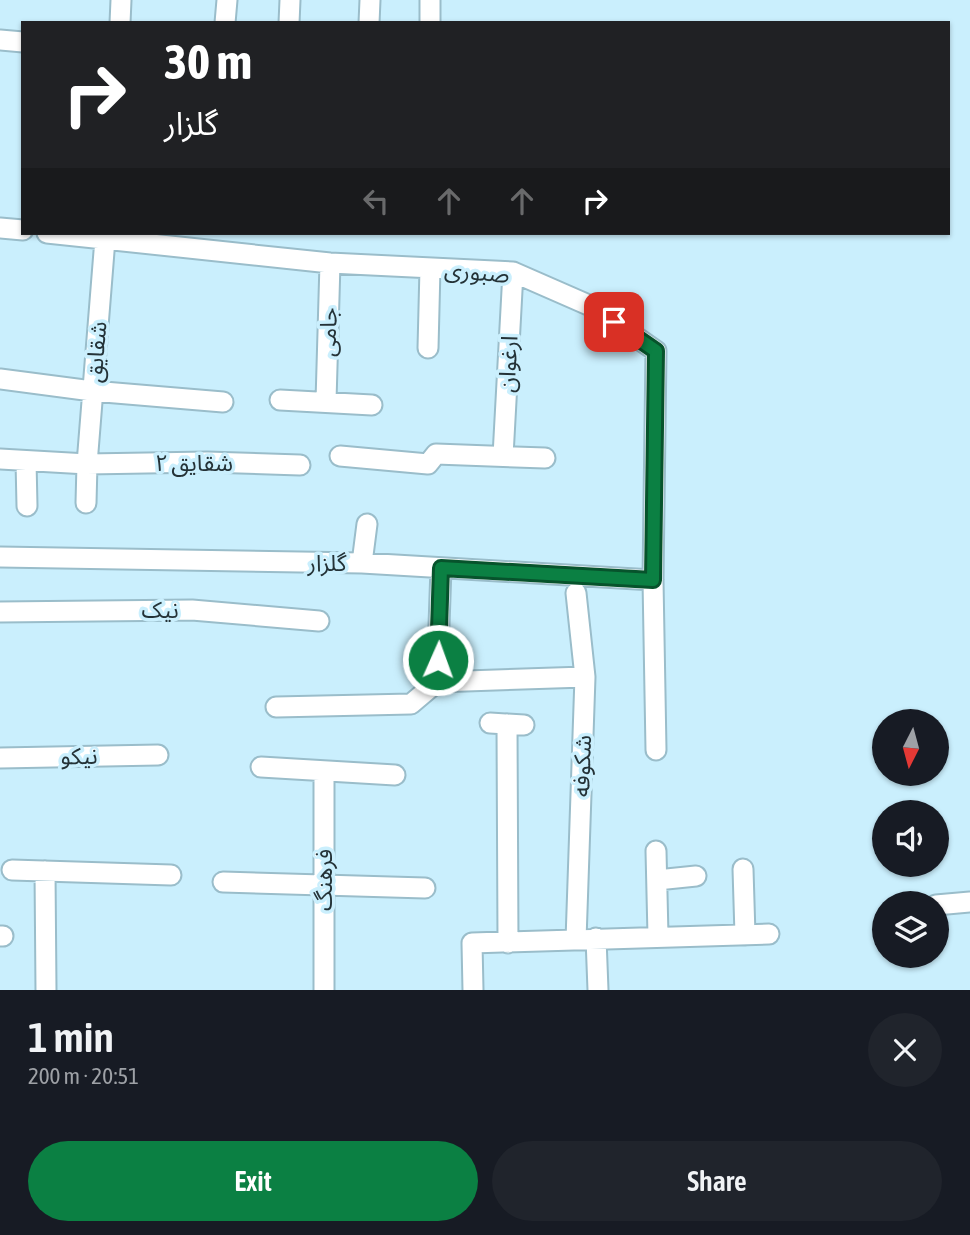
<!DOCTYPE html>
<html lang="en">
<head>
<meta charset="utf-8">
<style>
  body { margin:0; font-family:"Asap Condensed","Noto Sans Arabic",sans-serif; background:#20242c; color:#f1f3f6; height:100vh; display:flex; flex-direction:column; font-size:26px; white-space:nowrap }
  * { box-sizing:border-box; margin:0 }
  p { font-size:23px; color:#9ea1a6 }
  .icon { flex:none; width:38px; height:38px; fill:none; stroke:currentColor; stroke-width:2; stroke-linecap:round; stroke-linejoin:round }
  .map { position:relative; height:990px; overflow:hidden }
  .panel { display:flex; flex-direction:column; background:#171b24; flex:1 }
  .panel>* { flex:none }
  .banner { position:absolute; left:21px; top:21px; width:929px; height:214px; border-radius:0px; box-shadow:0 2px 5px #0004; background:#202124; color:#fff; overflow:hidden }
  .needle { width:46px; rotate:186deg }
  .controls { position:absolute; left:872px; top:709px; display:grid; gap:14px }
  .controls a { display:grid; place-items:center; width:77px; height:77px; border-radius:50%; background:#171b24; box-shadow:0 2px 5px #0004; font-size:35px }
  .pin { position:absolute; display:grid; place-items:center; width:60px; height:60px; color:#fff; margin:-30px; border-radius:14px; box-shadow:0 4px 10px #0006 }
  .me { position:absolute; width:77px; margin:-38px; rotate:2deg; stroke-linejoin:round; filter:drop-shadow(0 0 5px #0008) }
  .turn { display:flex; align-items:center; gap:24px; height:147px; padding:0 28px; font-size:32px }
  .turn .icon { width:91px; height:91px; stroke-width:2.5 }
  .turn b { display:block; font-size:49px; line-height:60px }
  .lanes { display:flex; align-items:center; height:66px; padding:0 28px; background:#0003; justify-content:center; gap:35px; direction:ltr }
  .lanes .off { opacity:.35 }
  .round { display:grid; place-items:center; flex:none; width:74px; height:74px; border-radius:37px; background:#20242c }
  .headline { display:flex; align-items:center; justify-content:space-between; height:119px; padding:0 28px }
  h1 { font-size:42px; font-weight:600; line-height:52px }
  .primary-button { display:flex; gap:14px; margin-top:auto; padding:14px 28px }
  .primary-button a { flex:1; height:80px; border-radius:42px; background:#0b8043; color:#fff; font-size:28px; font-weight:600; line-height:80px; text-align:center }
  .primary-button a+a { background:#20242c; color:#f1f3f6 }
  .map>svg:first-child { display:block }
</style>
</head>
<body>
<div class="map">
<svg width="970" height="990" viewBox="0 0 970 990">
  <rect width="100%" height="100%" fill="#caeffd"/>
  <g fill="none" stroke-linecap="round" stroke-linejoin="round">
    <g stroke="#9abdca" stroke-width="23">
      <path id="minor" d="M 120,23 L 121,0
        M 225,23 L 227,0
        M 289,23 L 290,0
        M 369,23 L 370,0
        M 430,23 L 430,0
        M 0,40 L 23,42
        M 0,228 L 23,230
        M 47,233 L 330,263 L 513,272 L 593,307 L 656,351 L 653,580 L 656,750
        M 428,348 L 430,268
        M 0,379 L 92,391 L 223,402
        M 280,400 L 372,405
        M 326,401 L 330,263
        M 340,456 L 428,464 L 436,454 L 545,458
        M 503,456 L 513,272
        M 0,459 L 87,464 L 207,462 L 300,465
        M 26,461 L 27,506
        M 86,503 L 87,464 L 105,239
        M 0,557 L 362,563 L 653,580
        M 362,563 L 367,524
        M 0,612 L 192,610 L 319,621
        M 437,682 L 441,568
        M 276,707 L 411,704 L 437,682 L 585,677
        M 490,723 L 524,725
        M 507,724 L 508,943
        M 0,758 L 158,755
        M 261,767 L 395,775
        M 656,851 L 658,936
        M 743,869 L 745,935
        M 12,870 L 171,875
        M 45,871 L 46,990
        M 657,880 L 696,876
        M 223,882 L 425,888
        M 936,905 L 970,902
        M 0,936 L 3,936
        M 596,938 L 598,990
        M 576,940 L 585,677 L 576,593
        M 324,990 L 324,771
        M 473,990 L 472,943 L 769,934"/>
    </g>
    <use href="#minor" stroke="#fff" stroke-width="19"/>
  </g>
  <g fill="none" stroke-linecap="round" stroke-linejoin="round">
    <g stroke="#07532c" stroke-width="18">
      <path id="route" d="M 438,660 L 441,568 L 653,580 L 656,351 L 614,322"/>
    </g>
    <use href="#route" stroke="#0b8043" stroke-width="12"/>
  </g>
  <g text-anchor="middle" stroke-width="7" stroke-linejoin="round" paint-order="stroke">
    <g font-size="23" fill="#243237" stroke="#caeffd">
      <text transform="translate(477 272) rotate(5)" y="8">صبوری</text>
      <text transform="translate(328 332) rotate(-88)" y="8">جامی</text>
      <text transform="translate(96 352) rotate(-85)" y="8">شقایق</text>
      <text transform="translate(508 364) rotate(-87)" y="8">ارغوان</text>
      <text x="194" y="471">شقایق ۲</text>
      <text x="327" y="571">گلزار</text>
      <text x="160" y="618">نیک</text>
      <text transform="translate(79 756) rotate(-1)" y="8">نیکو</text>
      <text transform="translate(582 766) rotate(-88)" y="8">شکوفه</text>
      <text transform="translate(324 880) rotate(-90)" y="8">فرهنگ</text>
    </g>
  </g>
</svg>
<div class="controls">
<a><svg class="needle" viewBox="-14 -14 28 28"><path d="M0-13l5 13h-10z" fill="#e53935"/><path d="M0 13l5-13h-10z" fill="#9ea1a6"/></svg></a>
<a><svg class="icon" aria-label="sound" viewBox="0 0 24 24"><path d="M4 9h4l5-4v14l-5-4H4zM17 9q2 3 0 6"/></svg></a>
<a><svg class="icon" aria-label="layers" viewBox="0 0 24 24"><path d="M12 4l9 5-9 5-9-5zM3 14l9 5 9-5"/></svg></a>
</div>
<div class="pin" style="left:614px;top:322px;background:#d93025"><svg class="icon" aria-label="arrive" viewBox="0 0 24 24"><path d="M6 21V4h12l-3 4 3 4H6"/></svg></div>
<svg class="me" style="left:438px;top:660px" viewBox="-20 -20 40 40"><circle r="17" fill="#0b8043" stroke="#fff" stroke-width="3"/><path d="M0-11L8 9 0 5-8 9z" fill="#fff"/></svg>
<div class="banner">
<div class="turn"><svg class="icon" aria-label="right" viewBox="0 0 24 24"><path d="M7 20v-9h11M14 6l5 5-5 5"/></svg><div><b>30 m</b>گلزار</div></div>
<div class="lanes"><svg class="icon off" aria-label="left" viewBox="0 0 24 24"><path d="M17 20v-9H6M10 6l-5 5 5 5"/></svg><svg class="icon off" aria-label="ahead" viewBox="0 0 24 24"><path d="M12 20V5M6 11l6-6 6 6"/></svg><svg class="icon off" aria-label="ahead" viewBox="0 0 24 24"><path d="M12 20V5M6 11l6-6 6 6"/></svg><svg class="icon" aria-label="right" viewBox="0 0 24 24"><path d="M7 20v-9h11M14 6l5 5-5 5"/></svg></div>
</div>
</div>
<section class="panel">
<div class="headline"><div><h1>1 min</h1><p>200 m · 20:51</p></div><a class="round"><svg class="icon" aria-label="close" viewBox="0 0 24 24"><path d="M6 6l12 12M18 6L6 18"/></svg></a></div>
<div class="primary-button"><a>Exit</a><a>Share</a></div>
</section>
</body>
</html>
